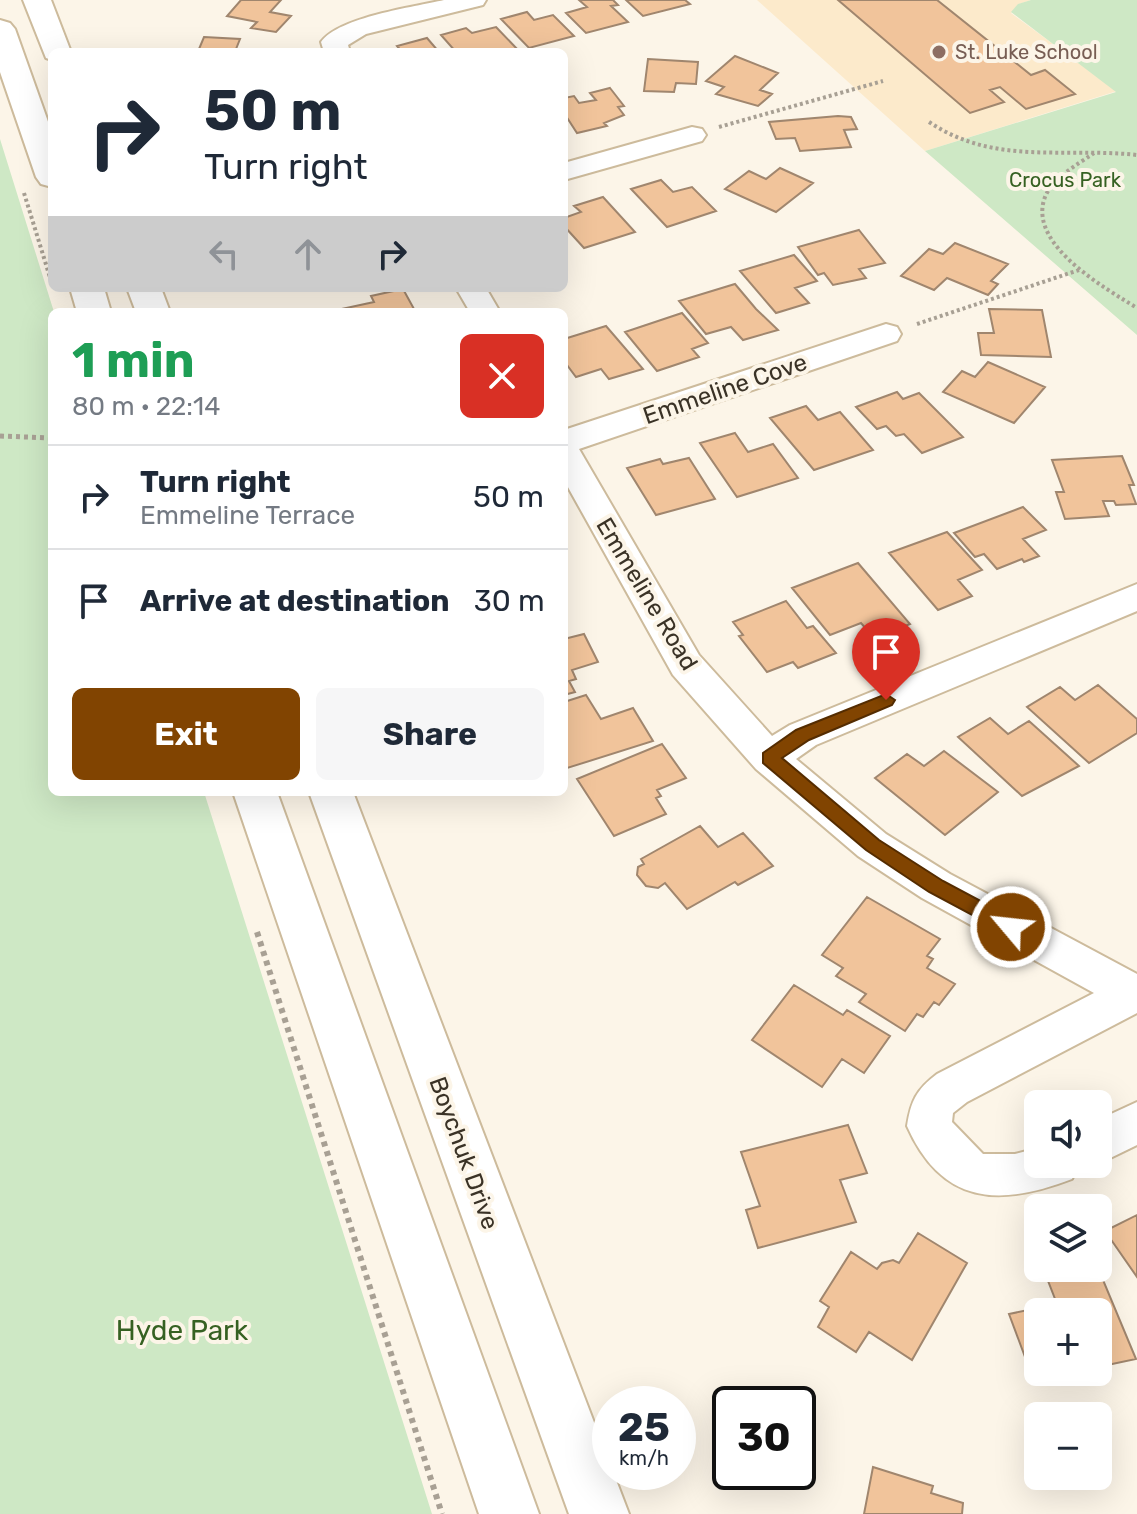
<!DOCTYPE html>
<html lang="en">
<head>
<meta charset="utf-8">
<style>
  body { margin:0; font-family:Rubik,sans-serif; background:#f6f6f7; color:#1f2937; height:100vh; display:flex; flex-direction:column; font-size:30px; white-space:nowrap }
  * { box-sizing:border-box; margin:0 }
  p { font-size:26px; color:#747a83 }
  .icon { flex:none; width:44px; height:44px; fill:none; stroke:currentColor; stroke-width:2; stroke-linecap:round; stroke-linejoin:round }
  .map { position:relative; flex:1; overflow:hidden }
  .side { position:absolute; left:48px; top:308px; width:520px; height:488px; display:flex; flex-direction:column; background:#fff; border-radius:12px; box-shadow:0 8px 32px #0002 }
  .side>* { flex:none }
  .hud { position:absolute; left:48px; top:48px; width:520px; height:244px; border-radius:12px; box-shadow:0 8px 32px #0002; background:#fff; color:#1f2937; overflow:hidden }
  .fabs { position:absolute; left:1024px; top:1090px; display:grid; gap:16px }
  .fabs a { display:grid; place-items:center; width:88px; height:88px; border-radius:12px; background:#fff; box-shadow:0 8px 32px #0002; font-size:40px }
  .speed { position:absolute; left:592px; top:1386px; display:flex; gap:16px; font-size:40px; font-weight:700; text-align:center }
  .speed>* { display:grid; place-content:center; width:104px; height:104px; border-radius:50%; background:#fff; box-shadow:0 8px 32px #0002; line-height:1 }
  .speed small { font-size:20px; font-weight:400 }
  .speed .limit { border:4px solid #111; border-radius:12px; background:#fff; color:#111 }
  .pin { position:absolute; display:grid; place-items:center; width:68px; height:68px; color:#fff; margin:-82px -34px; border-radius:50% 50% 50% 0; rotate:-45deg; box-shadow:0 0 8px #0007 }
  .pin .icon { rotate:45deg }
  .me { position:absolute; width:88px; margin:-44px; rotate:298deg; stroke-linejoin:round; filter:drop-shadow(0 0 6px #0008) }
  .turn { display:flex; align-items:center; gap:28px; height:168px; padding:0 24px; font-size:36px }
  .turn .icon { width:104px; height:104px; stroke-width:2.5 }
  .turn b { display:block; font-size:56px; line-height:68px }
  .lanes { display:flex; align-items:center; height:76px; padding:0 24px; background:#0003; justify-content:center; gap:40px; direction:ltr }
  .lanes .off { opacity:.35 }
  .round { display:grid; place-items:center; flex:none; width:84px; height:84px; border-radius:12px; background:#f6f6f7 }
  .head { display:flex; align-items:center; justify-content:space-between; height:136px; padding:0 24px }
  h1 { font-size:48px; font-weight:700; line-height:60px; color:#1e9e55 }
  .cta { display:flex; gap:16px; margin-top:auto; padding:16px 24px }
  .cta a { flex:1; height:92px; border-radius:12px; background:#814401; color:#fff; font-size:32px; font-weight:700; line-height:92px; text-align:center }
  .cta a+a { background:#f6f6f7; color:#1f2937 }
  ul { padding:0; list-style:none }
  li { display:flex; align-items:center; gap:24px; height:104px; padding:0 24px; border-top:2px solid #e0e1e3 }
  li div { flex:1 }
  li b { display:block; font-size:30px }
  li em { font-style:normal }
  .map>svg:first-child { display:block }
</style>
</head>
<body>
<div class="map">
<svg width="1137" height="1514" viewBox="0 0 1137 1514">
  <rect width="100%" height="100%" fill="#fcf5e8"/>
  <path fill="#fceacb" d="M 757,0 L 1031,0 L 1019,4 L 1011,13 L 1117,91 L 925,151 Z"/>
  <path fill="#cee8c5" d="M 1031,0 L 1137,0 L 1137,335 L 925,151 L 1116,92 L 1011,12 L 1018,4 Z
    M 0,139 L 54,312 L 52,792 L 204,792 L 432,1514 L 0,1514 Z"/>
  <path fill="#f1c49b" stroke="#a0866e" stroke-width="2" d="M 241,0 L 281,0 L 270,12 L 291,16 L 276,32 L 251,28 L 257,22 L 227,16 Z
    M 579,0 L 613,0 L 618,5 L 611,6 L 628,22 L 586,33 L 566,13 L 587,7 Z
    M 626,0 L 685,0 L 690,4 L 643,16 Z
    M 838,0 L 937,0 L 1031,75 L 1045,70 L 1075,94 L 1026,109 L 1000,87 L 990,90 L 1004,102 L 970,113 Z
    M 527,12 L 534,20 L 553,15 L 574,36 L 529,48 L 501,19 Z
    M 496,27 L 520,52 L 456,52 L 441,35 L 466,28 L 472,33 Z
    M 204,37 L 240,39 L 236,49 L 199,49 Z
    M 427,38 L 439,52 L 402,52 L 397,46 Z
    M 735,56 L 778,73 L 760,90 L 772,94 L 758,106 L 716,94 L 724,87 L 706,81 Z
    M 648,59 L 698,62 L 696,84 L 676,83 L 674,92 L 644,91 Z
    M 610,88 L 624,106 L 618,107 L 624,115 L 604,123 L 607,126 L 577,133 L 564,113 L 564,98 L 574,96 L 579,103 L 596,100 L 590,93 Z
    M 838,116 L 851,117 L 857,129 L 844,130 L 851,147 L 800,151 L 795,138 L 776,139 L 769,122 Z
    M 780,168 L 813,183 L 776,212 L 725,189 L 749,171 L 766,179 Z
    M 661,180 L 673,192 L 692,187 L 716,211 L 667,227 L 631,189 Z
    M 603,197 L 635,232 L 584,248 L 564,226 L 564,218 L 581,212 L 574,206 Z
    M 859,230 L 885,263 L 859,269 L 866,278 L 833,285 L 824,273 L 818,275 L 798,247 Z
    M 955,243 L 1008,264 L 991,281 L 998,284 L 988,295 L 947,278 L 934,290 L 901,276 L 929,249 L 943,254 Z
    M 794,255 L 817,281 L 795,288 L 809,303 L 776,313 L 740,271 Z
    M 735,284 L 756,309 L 778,330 L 743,340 L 731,327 L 706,334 L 679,301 Z
    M 403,289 L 414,309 L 337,310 L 374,302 L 371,296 Z
    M 989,309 L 1042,310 L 1051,357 L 981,355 L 978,333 L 994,333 Z
    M 682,313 L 708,343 L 692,349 L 699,357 L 657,371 L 625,332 Z
    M 606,326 L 643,369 L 609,379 L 601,369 L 576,377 L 564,361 L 564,339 Z
    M 988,362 L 1045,387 L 1014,423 L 943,392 L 962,371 L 975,377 Z
    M 897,392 L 903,399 L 919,393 L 963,437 L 922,453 L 904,434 L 896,436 L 886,426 L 877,429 L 856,407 Z
    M 806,406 L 818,420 L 840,412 L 873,450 L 814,470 L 770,418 Z
    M 735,433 L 748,452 L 773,444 L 798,478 L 737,497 L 700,443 Z
    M 1122,456 L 1134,485 L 1129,485 L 1136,504 L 1116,505 L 1114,501 L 1103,501 L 1109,516 L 1065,519 L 1056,492 L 1064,492 L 1052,460 Z
    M 689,458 L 715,499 L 656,515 L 627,468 L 660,459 L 663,464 Z
    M 1023,507 L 1046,530 L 1023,539 L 1039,556 L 1024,562 L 1022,559 L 997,569 L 984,554 L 975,557 L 954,533 Z
    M 947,532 L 982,570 L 958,580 L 972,596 L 938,610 L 889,553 Z
    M 858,563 L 910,624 L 874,638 L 861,623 L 830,635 L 792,588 Z
    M 786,601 L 807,628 L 813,626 L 836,653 L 798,668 L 793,662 L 767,672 L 739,636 L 743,635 L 733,622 Z
    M 584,634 L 598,662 L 572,670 L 576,679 L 569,681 L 575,692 L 564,695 L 564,639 Z
    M 1098,685 L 1137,719 L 1137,733 L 1089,763 L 1027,707 L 1060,687 L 1075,700 Z
    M 586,695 L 601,719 L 633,708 L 653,741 L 564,769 L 564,702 Z
    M 990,718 L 1008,734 L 1029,721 L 1079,766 L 1022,796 L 958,737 Z
    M 662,744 L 686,778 L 657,790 L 661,796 L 656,798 L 666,814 L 614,836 L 577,779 Z
    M 944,751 L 998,792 L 945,835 L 875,778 L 907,754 L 924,766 Z
    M 700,826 L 718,847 L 743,833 L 773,866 L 738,885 L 735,882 L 687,909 L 665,883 L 658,888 L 646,886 L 637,875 L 638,867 L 644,864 L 641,859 Z
    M 867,897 L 940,939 L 927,956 L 933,959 L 927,968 L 955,984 L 939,1005 L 934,1002 L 923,1017 L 917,1014 L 905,1031 L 859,1002 L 866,994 L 836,976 L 843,968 L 822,955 Z
    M 794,985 L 843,1015 L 847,1010 L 890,1036 L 864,1073 L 842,1059 L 822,1087 L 752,1040 Z
    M 848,1125 L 867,1173 L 840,1180 L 856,1222 L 758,1248 L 746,1210 L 760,1206 L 741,1152 Z
    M 1137,1215 L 1137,1277 L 1105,1231 Z
    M 918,1233 L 967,1263 L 912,1360 L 869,1332 L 856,1352 L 818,1327 L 829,1307 L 820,1301 L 851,1252 L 877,1269 L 882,1263 L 893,1260 L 899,1263 Z
    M 1043,1268 L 1098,1268 L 1136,1359 L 1098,1367 L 1098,1312 L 1038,1312 L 1038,1372 L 1076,1372 L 1034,1381 L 1009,1314 L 1057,1304 Z
    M 873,1467 L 933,1486 L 931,1493 L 963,1503 L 962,1514 L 864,1514 Z"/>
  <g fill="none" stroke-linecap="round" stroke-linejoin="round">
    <g stroke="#cdbb9c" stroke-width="4">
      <path id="street" d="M 444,0 L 486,0 L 483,5 L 366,34 L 348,45 L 350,52 L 324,52 L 321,42 C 339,17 414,7 444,0 Z
        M 692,127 L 702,129 L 706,135 L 702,141 L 564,180 L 564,163 Z
        M 456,288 L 486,288 L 500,312 L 470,312 Z
        M 886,324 L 897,327 L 901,334 L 897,341 L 579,449 L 699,655 L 772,736 L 790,725 L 1137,584 L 1137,611 L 816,745 L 796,759 L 886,834 L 950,874 L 1137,974 L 1137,1013 L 967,1102 L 953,1113 L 952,1122 L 983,1154 L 1015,1154 L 1038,1148 L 1038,1164 L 1079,1164 L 1072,1179 C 999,1207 942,1205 907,1126 C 911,1101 916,1090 937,1074 L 1094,993 L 922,898 L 858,856 L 756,769 L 673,675 L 564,480 L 564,430 Z
        M 1137,1102 L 1137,1145 L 1098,1164 L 1098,1120 Z"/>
    </g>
    <g stroke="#cdbb9c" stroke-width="4">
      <path id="secondary" d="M 23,0 L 51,0 L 71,52 L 52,52 L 52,60 L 46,58 Z
        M 0,20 L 10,23 L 15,29 L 52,133 L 52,187 L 41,184 L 36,177 L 0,72 Z
        M 70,288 L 104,288 L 111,312 L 77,312 Z
        M 127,288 L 161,288 L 170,312 L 136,312 Z
        M 233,792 L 277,792 L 539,1514 L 479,1514 Z
        M 309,792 L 353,792 L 629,1514 L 569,1514 Z"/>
    </g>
    <path stroke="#a8a094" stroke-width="4" stroke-dasharray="3 3" stroke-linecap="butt" d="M 929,122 C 995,166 1063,147 1137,155
      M 719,127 L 883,81
      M 1094,153 C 1077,165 1050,179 1044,200 C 1030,246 1105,288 1137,308
      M 24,193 L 52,284
      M 917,324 L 1079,270"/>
    <path stroke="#a8a094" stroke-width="5" stroke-dasharray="4 4" stroke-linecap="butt" d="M 0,436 L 52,438"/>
    <path stroke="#a8a094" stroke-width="6" stroke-dasharray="5 5" stroke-linecap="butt" d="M 257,932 L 442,1514"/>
    <use href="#street" fill="#fff" fill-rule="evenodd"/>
    <use href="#secondary" fill="#fff" fill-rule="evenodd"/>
  </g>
  <path fill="#814401" stroke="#542c01" stroke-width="2" d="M 886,694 L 895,700 L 892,705 L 809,740 L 782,758 L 879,840 L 943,881 L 1018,921 L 1020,927 L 1018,932 L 1004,932 L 929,892 L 866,850 L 763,763 L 763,753 L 796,730 Z"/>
  <circle fill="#8d6e63" stroke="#fcf5e8" stroke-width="3" cx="939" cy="52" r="8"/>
  <g text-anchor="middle" stroke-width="8" stroke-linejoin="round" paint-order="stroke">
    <g font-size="20" fill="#785e54" stroke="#fcf5e8" text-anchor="start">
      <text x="955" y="59">St. Luke School</text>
    </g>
    <g font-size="20" fill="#366122" stroke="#fcf5e8">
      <text x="1065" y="187">Crocus Park</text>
    </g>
    <g font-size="24" fill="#3a3226" stroke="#fcf5e8">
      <text transform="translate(725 389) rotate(-19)" y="8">Emmeline Cove</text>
      <text transform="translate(647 594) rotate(59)" y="8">Emmeline Road</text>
      <text transform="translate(464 1153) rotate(70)" y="8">Boychuk Drive</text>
    </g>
    <g font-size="28" fill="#366122" stroke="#fcf5e8">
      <text x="182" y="1340">Hyde Park</text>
    </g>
  </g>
</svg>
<div class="fabs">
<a><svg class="icon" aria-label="sound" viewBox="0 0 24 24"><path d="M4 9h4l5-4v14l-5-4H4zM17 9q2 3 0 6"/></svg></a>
<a><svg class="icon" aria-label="layers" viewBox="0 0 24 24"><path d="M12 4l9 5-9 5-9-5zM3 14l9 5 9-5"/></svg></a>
<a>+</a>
<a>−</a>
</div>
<div class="speed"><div>25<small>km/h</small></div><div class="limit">30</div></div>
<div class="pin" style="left:886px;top:700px;background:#d93025"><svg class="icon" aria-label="arrive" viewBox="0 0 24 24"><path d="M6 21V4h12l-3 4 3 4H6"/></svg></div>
<svg class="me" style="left:1011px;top:927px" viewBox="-20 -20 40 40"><circle r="17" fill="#814401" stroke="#fff" stroke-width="3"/><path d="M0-11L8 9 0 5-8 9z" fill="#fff"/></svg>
<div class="hud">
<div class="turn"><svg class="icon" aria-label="right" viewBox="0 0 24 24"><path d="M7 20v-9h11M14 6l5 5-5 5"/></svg><div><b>50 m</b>Turn right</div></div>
<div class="lanes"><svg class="icon off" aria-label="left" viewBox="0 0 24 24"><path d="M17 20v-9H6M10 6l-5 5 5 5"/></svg><svg class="icon off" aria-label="ahead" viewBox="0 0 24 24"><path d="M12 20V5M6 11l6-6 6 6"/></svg><svg class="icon" aria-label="right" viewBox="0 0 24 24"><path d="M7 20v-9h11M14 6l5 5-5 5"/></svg></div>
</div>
<section class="side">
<div class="head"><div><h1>1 min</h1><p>80 m · 22:14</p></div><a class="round" style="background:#d93025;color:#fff"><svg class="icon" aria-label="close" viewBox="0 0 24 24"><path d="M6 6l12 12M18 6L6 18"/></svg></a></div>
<ul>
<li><svg class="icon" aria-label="right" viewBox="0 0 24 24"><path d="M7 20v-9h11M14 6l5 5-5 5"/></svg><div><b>Turn right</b><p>Emmeline Terrace</p></div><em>50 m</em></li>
<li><svg class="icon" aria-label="arrive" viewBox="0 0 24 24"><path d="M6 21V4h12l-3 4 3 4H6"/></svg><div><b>Arrive at destination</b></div><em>30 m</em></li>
</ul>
<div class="cta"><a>Exit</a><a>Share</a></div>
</section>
</div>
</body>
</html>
